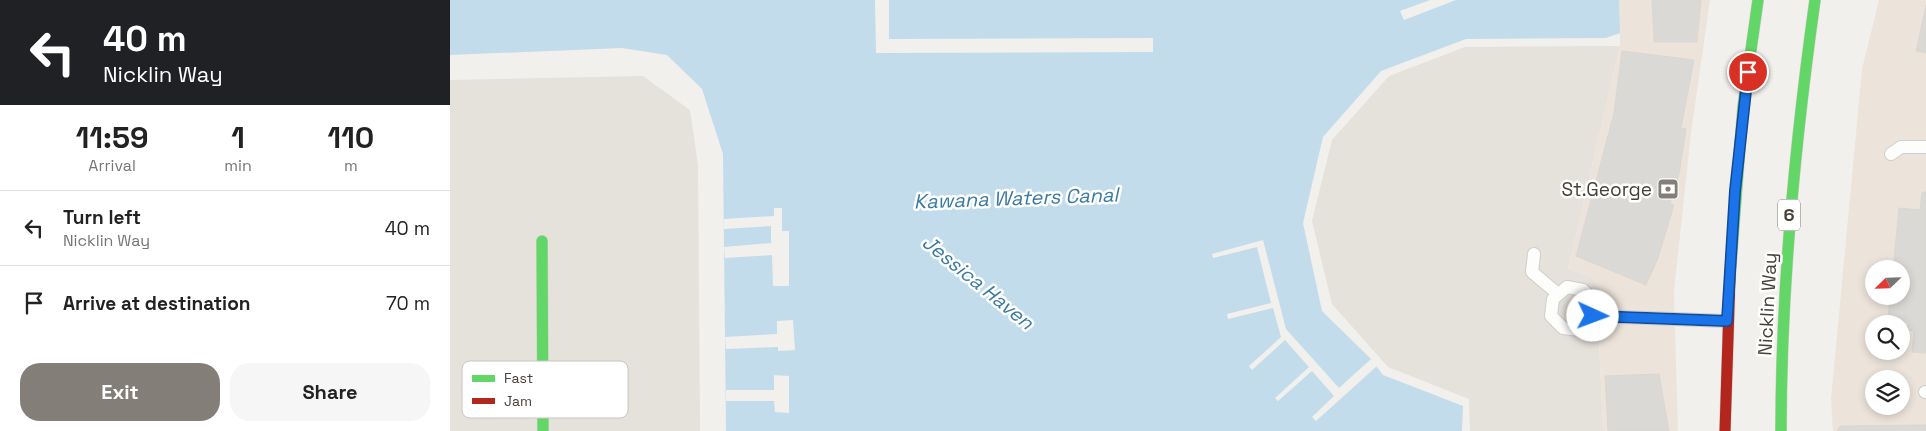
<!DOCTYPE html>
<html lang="en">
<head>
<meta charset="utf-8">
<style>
  body { margin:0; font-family:"Space Grotesk",sans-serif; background:#f6f6f6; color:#222; height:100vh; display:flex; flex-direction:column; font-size:19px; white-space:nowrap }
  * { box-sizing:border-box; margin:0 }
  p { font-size:16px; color:#767676 }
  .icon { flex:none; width:28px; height:28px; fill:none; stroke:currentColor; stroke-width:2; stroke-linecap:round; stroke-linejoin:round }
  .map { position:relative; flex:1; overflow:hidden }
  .details { display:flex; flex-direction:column; background:#fff; width:450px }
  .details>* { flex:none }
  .guide { background:#202124; color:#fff; overflow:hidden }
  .needle { width:32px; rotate:247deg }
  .fabs { position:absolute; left:1415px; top:260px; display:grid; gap:10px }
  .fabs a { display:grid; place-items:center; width:45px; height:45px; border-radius:50%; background:#fff; box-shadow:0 2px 8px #0003; font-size:25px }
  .pin { position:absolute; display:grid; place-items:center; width:42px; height:42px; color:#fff; margin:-21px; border:2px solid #fff; border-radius:50%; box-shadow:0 1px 5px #0007 }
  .me { position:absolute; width:55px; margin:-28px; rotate:92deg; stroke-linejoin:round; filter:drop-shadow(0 0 4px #0008) }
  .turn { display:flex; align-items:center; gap:18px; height:105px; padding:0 20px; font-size:22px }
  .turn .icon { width:65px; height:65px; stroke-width:2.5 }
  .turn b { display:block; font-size:35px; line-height:42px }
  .eta { display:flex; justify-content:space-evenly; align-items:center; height:85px; text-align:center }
  .eta b { font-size:30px; font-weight:600; line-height:35px }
  .primary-button { display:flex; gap:10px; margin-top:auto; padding:10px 20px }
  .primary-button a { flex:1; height:58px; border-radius:20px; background:#837e78; color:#fff; font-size:20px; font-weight:600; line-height:58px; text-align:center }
  .primary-button a+a { background:#f6f6f6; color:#222 }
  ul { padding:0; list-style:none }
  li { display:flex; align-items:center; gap:15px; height:75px; padding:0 20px; border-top:1px solid #e0e0e0 }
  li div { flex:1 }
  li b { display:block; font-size:19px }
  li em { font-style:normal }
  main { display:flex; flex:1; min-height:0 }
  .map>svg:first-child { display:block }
</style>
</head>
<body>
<main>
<section class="details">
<div class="guide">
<div class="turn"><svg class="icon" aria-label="left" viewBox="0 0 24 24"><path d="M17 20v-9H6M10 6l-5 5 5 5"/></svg><div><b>40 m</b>Nicklin Way</div></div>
</div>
<div class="eta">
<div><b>11:59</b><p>Arrival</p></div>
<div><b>1</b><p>min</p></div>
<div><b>110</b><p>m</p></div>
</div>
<ul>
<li><svg class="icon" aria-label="left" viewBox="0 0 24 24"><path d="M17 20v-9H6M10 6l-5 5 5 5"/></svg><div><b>Turn left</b><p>Nicklin Way</p></div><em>40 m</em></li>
<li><svg class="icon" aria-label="arrive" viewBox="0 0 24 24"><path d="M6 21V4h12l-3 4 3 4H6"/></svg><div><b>Arrive at destination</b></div><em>70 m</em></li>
</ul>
<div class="primary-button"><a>Exit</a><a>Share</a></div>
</section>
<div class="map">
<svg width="1476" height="431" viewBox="0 0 1476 431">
  <rect width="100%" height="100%" fill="#f2f0ed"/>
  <path fill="#e5e1db" d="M 1170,46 L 1118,269 L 1142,277 L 1154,296 L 1149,338 L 1153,431 L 1020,431 L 1019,399 L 938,367 L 882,304 L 862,221 L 882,140 L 939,76 L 1015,47 Z
    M 193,76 L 240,110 L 248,165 L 250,431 L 0,431 L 0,80 Z"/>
  <path fill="#ece4db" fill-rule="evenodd" d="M 1169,0 L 1260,0 L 1241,134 L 1224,291 L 1228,431 L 1153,431 L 1149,338 L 1154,296 L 1142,277 L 1118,269 L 1170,46 Z
    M 1429,0 L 1476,0 L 1476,431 L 1383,431 L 1381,399 L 1412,69 ZM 1424,269 L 1451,269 L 1451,296 L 1424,296 ZM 1424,324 L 1451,324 L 1451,351 L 1424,351 ZM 1424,379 L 1451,379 L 1451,406 L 1424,406 Z"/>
  <path fill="#c2dceb" d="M 0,0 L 1169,0 L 1170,33 L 1156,38 L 1016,39 L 931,71 L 873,137 L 853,223 L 872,311 L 921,359 L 933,375 L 1013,406 L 1012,431 L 276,431 L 273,154 L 252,89 L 217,55 L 172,48 L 0,55 Z"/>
  <path fill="#f2f0ed" d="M 425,0 L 439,0 L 439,39 L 703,38 L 703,52 L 426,53 Z
    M 980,0 L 1006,0 L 954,20 L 950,11 Z
    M 324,208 L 332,208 L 332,231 L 339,231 L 339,286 L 323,286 L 322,255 L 275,258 L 274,247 L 321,243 L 321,226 L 274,229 L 274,219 L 324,216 Z
    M 813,240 L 836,329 L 889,388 L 921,359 L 927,366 L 866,421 L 862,417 L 884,396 L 862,371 L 828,401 L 825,398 L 859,367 L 835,340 L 802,370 L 799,366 L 831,337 L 823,308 L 778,319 L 777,314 L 821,303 L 807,247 L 763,258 L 762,254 Z
    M 343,320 L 345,350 L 328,351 L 328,347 L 276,349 L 275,337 L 327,334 L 327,321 Z
    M 324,375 L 339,376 L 339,413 L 325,412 L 324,401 L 276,401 L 276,390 L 324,390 Z"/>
  <path fill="#dbd9d5" stroke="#dad7d3" d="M 1202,0 L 1251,0 L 1247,42 L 1204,42 Z
    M 1476,5 L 1476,53 L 1466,51 Z
    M 1172,51 L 1244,60 L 1231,128 L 1236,129 L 1229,174 L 1220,204 L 1224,205 L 1208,258 L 1196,285 L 1126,256 L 1164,113 Z
    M 1472,192 L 1476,192 L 1476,353 L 1462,352 L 1464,331 L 1457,330 L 1458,322 L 1438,320 L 1440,296 L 1451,296 L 1451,269 L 1443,269 L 1449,208 L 1470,210 Z
    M 1209,374 L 1219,431 L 1158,431 L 1155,376 Z
    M 1476,425 L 1476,431 L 1387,431 L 1390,426 Z"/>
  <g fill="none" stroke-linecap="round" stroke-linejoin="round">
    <g stroke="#d0ceca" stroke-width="14">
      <path id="lane" d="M 1441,154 L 1451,147 L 1476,147
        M 1084,254 L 1082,272 L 1108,294
        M 1143,316 L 1141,298 L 1133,290 L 1117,287 L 1103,299 L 1101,316 L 1113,328 L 1130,330 L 1143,316 L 1277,321
        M 1475,392 L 1476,392"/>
    </g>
    <g stroke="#d0ccc5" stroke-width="12">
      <path id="fast" d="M 92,241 L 93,431
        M 1280,276 L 1293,107 L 1308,0
        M 1331,431 C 1331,286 1345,143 1365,0"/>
    </g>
    <g stroke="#d0ccc5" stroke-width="12">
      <path id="jam" d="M 1275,431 L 1280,276"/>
    </g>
    <use href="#lane" stroke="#fdfdfc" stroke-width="12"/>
    <use href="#fast" stroke="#63d668" stroke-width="11"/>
    <use href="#jam" stroke="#b3261e" stroke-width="11"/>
  </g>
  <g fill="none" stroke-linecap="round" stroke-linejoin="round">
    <g stroke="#114b97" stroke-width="12">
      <path id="route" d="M 1143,316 L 1277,321 L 1285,191 L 1298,72"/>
    </g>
    <use href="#route" stroke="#1a73e8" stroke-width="9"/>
  </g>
  <defs>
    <g id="bank-square" transform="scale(1.125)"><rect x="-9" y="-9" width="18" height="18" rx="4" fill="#837e78" stroke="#fff"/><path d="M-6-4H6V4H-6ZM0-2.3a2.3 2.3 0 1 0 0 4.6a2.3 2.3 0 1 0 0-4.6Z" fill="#fff"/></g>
  </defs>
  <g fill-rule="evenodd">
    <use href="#bank-square" x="1218" y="189"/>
  </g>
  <g text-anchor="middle" stroke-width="5" stroke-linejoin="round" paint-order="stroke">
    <rect fill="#fff" stroke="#7e7a74" stroke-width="1" x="1328" y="199.5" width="22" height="31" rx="4"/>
    <g font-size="18" font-weight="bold" fill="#474139">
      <text x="1339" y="221">6</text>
    </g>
    <g font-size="19" fill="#474139" stroke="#fff" text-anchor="end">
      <text x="1202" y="196">St.George</text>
    </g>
    <g font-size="19" fill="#474139" stroke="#fff">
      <text transform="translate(1317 304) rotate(-87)" y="7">Nicklin Way</text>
    </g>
    <g font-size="20" font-style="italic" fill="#3a7aa1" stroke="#fff">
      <text transform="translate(566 198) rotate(-2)" y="7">Kawana Waters Canal</text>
      <text transform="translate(528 282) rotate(39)" y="7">Jessica Haven</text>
    </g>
  </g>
  <rect x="12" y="361" width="166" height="57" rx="8" fill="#fff" stroke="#c8c6c4" stroke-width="1"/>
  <rect x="22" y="375" width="23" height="7" fill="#63d668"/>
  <rect x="22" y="398" width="23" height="6" fill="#b3261e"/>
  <g font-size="14" fill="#474139">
    <text x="54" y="383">Fast</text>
    <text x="54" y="406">Jam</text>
  </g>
</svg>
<div class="fabs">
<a><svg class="needle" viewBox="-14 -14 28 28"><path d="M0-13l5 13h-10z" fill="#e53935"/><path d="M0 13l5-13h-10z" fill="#767676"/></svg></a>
<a><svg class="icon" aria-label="search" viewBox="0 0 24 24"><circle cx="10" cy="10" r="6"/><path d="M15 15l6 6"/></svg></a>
<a><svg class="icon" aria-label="layers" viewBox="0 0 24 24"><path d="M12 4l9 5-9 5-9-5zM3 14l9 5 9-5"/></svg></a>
</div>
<div class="pin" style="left:1298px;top:72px;background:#d93025"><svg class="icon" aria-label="arrive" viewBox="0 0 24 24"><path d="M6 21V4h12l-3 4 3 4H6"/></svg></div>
<svg class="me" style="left:1143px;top:316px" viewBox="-20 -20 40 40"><circle r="19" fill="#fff"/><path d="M0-13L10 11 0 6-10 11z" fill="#1a73e8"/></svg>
</div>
</main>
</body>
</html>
